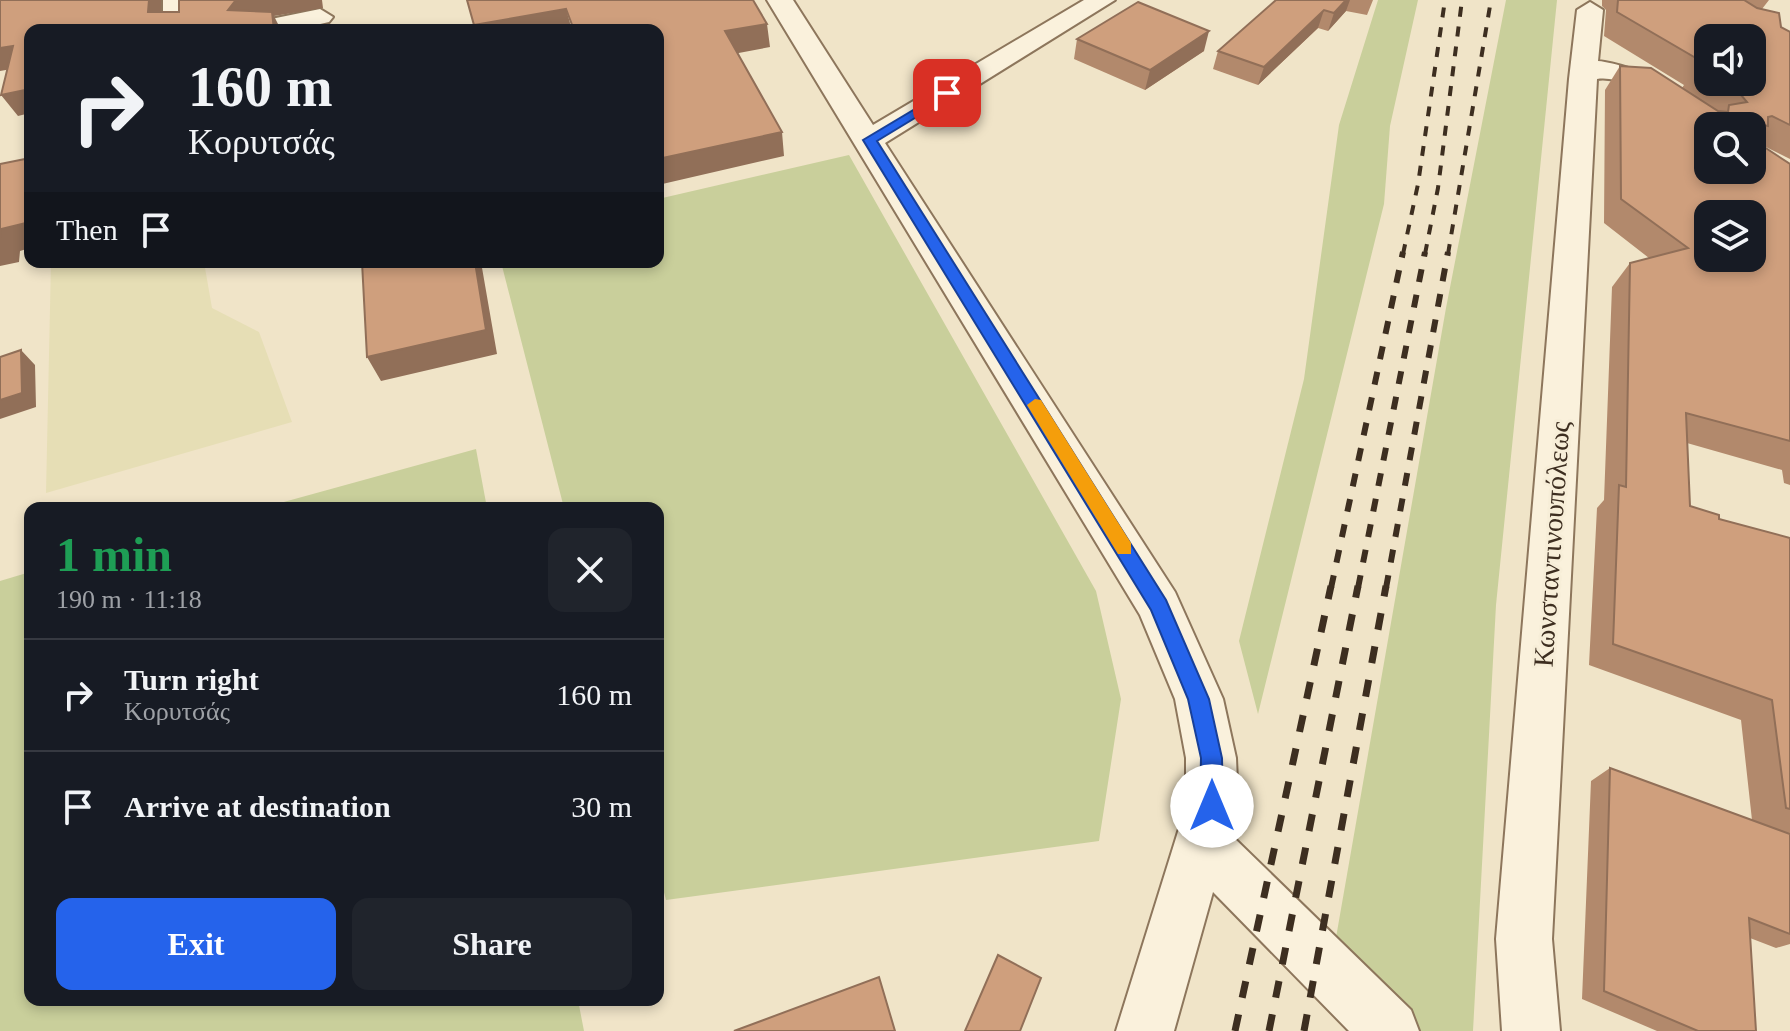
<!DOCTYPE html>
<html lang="en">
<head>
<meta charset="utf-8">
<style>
  body { margin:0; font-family:"Times New Roman",serif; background:#20242c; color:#f1f3f6; height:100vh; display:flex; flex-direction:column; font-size:30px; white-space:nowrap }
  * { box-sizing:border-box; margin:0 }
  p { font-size:26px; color:#9ea1a6 }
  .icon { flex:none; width:44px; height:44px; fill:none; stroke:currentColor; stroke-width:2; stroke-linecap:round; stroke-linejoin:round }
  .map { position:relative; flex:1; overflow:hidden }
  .side { position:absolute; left:24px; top:502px; width:640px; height:504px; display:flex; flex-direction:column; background:#171b24; border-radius:16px; box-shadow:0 4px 12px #0003 }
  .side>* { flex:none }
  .banner { position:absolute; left:24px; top:24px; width:640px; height:244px; border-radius:16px; box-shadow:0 4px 12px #0003; background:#171b24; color:#f1f3f6; overflow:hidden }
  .controls { position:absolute; left:1694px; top:24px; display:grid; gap:16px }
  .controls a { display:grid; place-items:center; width:72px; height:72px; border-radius:16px; background:#171b24; box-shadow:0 4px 12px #0003; font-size:40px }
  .pin { position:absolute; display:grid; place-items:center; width:68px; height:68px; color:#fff; margin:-34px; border-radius:16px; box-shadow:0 4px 12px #0006 }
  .me { position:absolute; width:88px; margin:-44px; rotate:0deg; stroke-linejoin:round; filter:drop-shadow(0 0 6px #0008) }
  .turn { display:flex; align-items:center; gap:28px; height:168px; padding:0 32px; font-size:36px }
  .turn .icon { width:104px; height:104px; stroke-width:2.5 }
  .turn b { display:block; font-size:56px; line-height:68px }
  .then { display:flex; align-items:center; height:76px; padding:0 32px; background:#0003; gap:16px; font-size:30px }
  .round { display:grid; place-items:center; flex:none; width:84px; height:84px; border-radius:16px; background:#20242c }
  .head { display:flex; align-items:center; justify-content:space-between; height:136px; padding:0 32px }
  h1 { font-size:48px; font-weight:700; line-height:60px; color:#1e9e55 }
  .button { display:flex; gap:16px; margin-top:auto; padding:16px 32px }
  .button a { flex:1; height:92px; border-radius:16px; background:#2563eb; color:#fff; font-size:32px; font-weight:700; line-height:92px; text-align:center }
  .button a+a { background:#20242c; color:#f1f3f6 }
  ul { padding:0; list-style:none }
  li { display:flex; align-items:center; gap:24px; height:112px; padding:0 32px; border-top:2px solid #363941 }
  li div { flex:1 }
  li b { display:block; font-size:30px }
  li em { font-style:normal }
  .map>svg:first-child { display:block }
</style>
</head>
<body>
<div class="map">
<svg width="1790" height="1031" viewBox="0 0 1790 1031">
  <rect width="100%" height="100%" fill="#f0e4c8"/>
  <path fill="#e6deb5" d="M 51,262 L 204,262 L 212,308 L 259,332 L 292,422 L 46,493 Z"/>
  <path fill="#c9cf9b" d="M 1378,0 L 1418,0 L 1390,126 L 1384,204 L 1258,714 L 1239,641 L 1304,379 L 1339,125 Z
    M 1506,0 L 1557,0 L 1496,605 L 1473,1031 L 1419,1031 L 1334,949 L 1446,308 Z
    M 849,155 L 1096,591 L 1121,699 L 1099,841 L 666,900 L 658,869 L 658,508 L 564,508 L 501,262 L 658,262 L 658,199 Z
    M 476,449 L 487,508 L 262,508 Z
    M 30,572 L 30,1000 L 578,1000 L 584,1031 L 0,1031 L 0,581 Z"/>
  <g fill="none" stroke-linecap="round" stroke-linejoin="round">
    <g stroke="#8d765c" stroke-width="4">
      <path id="minor" d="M 163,0 L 189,0 L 189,30 L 163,30 Z
        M 767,0 L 793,0 L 873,125 L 1084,0 L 1115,0 L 885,143 L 1175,592 L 1223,699 L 1236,758 L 1238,806 L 1230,834 L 1411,1010 L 1419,1031 L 1349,1031 L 1213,892 L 1174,1031 L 1116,1031 L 1186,806 L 1186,758 L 1175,699 L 1140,615 Z
        M 1590,2 L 1603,10 L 1598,61 C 1632,64 1707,98 1726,126 L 1708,126 L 1708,134 L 1701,132 C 1673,114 1631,74 1597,79 L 1552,939 L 1560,1031 L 1502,1031 L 1496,939 L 1569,79 L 1577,10 Z
        M 320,9 L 333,17 L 329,22 L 294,30 L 242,30 L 246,24 Z"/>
    </g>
    <use href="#minor" fill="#faf1dc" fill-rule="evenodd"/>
    <path stroke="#3d2e20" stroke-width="4" stroke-dasharray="10 10" stroke-linecap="butt" d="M 1403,254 L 1418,184 L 1445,0
      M 1425,254 L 1438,188 L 1462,0
      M 1448,254 L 1491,0"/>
    <path stroke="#3d2e20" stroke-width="6" stroke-dasharray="13 13" stroke-linecap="butt" d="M 1331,588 L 1403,252
      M 1358,588 L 1425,252
      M 1386,588 L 1448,252"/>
    <path stroke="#3d2e20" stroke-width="7" stroke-dasharray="17 17" stroke-linecap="butt" d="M 1235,1031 L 1331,586
      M 1269,1031 L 1358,586
      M 1304,1031 L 1386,586"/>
  </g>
  <path fill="#b2896c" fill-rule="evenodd" d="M 1276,0 L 1373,0 L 1367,15 L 1346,11 L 1328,31 L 1318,28 L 1258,85 L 1213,69 L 1218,51 Z
    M 1602,0 L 1769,0 L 1762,9 L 1781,27 L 1790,32 L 1790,159 L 1756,142 L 1790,164 L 1790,485 L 1784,483 L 1782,470 L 1687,443 L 1690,506 L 1719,519 L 1790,538 L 1790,944 L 1776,948 L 1750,938 L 1756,1031 L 1657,1031 L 1582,999 L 1591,781 L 1610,768 L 1752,820 L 1741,720 L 1589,665 L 1597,508 L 1604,500 L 1612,287 L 1630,263 L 1649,258 L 1604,223 L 1605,90 L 1620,66 L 1682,88 L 1684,85 L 1604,36 L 1606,10 L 1602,6 ZM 1708,38 L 1752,82 L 1708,82 ZM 1708,126 L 1752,126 L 1752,170 Z
    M 1077,39 L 1204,51 L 1145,90 L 1074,59 Z"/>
  <path fill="#916f58" d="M 149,0 L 161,0 L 161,30 L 148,12 Z
    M 238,0 L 322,0 L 323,8 L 274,16 L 281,30 L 274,30 L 228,10 L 235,1 Z
    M 1346,0 L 1350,0 L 1346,11 L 1328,31 L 1334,13 Z
    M 566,9 L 572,30 L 476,30 L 474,25 Z
    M 1324,10 L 1318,28 L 1258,85 L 1264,67 Z
    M 767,24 L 770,47 L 728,55 L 725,31 Z
    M 1209,31 L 1204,51 L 1145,90 L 1150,70 Z
    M 13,46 L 29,66 L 0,71 L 0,48 Z
    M 30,89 L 30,113 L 18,116 L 1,95 Z
    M 782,132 L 784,156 L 658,185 L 658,159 Z
    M 30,222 L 30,248 L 20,251 L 19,262 L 0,266 L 0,238 L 1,229 Z
    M 475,262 L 481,262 L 497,354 L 381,381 L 367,357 Z
    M 21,350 L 35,365 L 36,407 L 0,419 L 0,400 Z"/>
  <path fill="#cf9f7d" stroke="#916f58" stroke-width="2" fill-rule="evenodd" d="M 0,0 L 149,0 L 148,12 L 179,12 L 179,0 L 238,0 L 235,1 L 228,10 L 272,12 L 274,30 L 30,30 L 30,89 L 1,95 L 13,46 L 0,48 Z
    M 467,0 L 753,0 L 767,24 L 725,31 L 782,132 L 658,159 L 658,30 L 574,30 L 566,9 L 474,25 Z
    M 1276,0 L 1346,0 L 1334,13 L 1324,10 L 1264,67 L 1218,51 Z
    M 1618,0 L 1744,0 L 1757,8 L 1779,13 L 1781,27 L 1790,32 L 1790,125 L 1772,116 L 1768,117 L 1768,126 L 1714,115 L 1731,126 L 1708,126 L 1708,170 L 1752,170 L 1752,139 L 1790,164 L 1790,441 L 1686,413 L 1690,506 L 1719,515 L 1719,519 L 1790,538 L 1790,809 L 1786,808 L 1772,700 L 1613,644 L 1619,485 L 1626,487 L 1630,263 L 1688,248 L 1621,199 L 1620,66 L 1651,68 L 1718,111 L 1728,112 L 1729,105 L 1747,102 L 1736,89 L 1725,82 L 1752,82 L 1752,38 L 1708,38 L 1708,71 L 1698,64 L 1706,64 L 1617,12 ZM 1708,214 L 1752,214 L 1752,258 L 1708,258 Z
    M 1138,2 L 1209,31 L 1150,70 L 1077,39 Z
    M 30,158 L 30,222 L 1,229 L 0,238 L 0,164 Z
    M 362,262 L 475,262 L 486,330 L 367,357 Z
    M 21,350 L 22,393 L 0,400 L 0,357 Z
    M 1610,768 L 1790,834 L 1790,934 L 1749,918 L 1756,1031 L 1698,1031 L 1604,991 Z
    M 998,955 L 1041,978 L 1020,1031 L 965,1031 Z
    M 879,977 L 895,1031 L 734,1031 Z"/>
  <path fill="#2563eb" stroke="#184099" stroke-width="2" d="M 947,90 L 953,93 L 951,96 L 877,141 L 1166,600 L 1209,699 L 1222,758 L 1223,806 L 1219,813 L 1212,816 L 1204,813 L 1200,806 L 1201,758 L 1188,699 L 1151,610 L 863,140 Z"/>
  <path fill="#f59e0b" d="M 1035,399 L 1041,400 L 1131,543 L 1131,554 L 1118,554 L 1027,405 Z"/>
  <g text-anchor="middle" stroke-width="6" stroke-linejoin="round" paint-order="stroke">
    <g font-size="28" fill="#3d2e20" stroke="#f7eed8">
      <text transform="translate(1551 544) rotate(-86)" y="10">Κωνσταντινουπόλεως</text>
    </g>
  </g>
</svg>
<div class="controls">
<a><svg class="icon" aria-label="sound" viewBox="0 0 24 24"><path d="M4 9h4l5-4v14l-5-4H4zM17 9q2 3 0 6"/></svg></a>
<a><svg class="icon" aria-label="search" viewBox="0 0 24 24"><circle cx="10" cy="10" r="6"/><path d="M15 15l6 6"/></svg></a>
<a><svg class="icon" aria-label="layers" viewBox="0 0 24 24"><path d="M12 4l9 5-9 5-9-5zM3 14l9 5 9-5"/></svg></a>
</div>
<div class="pin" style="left:947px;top:93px;background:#d93025"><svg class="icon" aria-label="arrive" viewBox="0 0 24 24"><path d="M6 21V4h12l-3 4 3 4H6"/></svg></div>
<svg class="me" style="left:1212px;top:806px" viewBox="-20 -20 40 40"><circle r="19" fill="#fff"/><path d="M0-13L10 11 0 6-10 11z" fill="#2563eb"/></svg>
<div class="banner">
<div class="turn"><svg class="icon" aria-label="right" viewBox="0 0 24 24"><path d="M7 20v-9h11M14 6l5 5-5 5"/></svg><div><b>160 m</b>Κορυτσάς</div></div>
<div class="then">Then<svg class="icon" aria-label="arrive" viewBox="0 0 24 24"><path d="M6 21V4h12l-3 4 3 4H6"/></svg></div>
</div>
<section class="side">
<div class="head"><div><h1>1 min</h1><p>190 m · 11:18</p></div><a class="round"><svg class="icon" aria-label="close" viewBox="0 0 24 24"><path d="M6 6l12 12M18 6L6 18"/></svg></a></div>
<ul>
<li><svg class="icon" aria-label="right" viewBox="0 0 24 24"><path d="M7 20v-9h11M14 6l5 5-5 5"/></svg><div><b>Turn right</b><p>Κορυτσάς</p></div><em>160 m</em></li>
<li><svg class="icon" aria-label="arrive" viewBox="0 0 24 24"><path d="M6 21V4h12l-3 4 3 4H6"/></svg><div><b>Arrive at destination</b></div><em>30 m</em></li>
</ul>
<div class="button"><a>Exit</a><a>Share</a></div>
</section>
</div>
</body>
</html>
